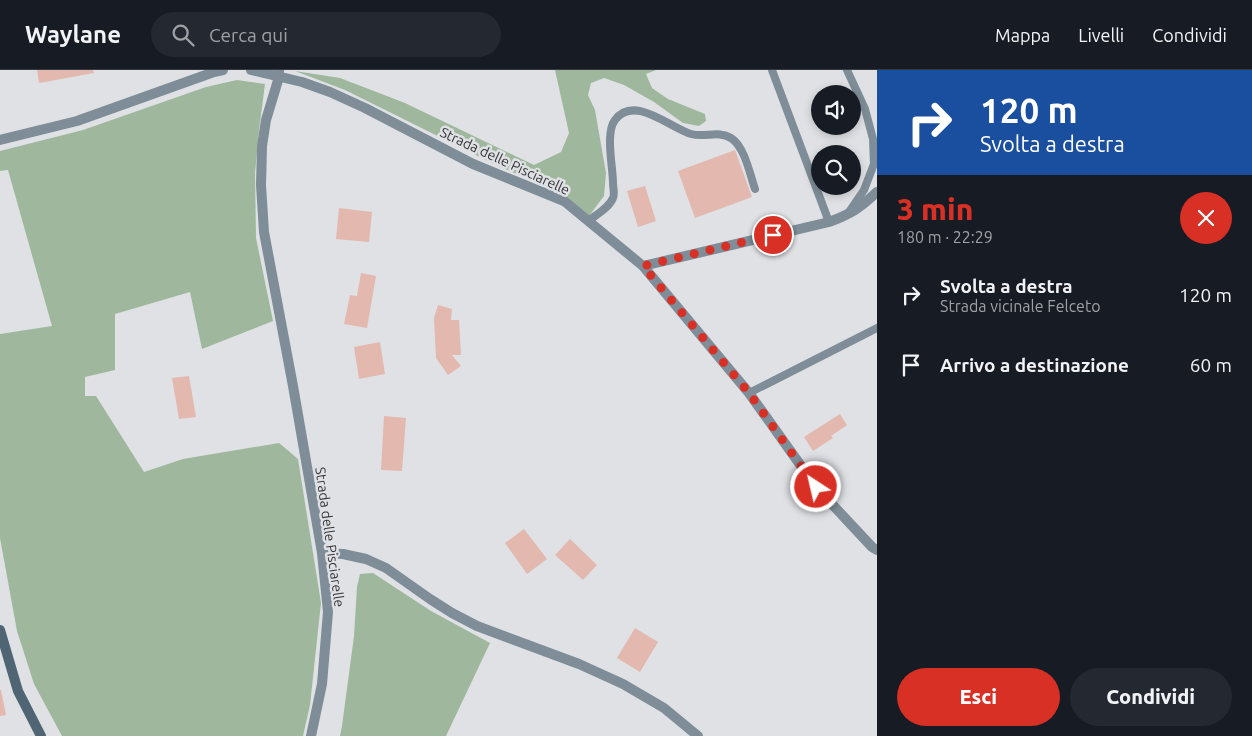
<!DOCTYPE html>
<html lang="it">
<head>
<meta charset="utf-8">
<style>
  body { margin:0; font-family:Ubuntu,sans-serif; background:#242831; color:#f1f3f6; height:100vh; display:flex; flex-direction:column; font-size:19px; white-space:nowrap }
  * { box-sizing:border-box; margin:0 }
  p { font-size:16px; color:#9ea1a6 }
  .icon { flex:none; width:28px; height:28px; fill:none; stroke:currentColor; stroke-width:2; stroke-linecap:round; stroke-linejoin:round }
  .map { position:relative; flex:1; overflow:hidden }
  .details { display:flex; flex-direction:column; background:#171b24; width:375px }
  .details>* { flex:none }
  .banner { background:#1a4fa0; color:#fff; overflow:hidden }
  .tools { position:absolute; left:811px; top:15px; display:grid; gap:10px }
  .tools a { display:grid; place-items:center; width:50px; height:50px; border-radius:50%; background:#171b24; box-shadow:0 2px 8px #0003; font-size:25px }
  .pin { position:absolute; display:grid; place-items:center; width:42px; height:42px; color:#fff; margin:-21px; border:2px solid #fff; border-radius:50%; box-shadow:0 1px 5px #0007 }
  .me { position:absolute; width:55px; margin:-28px; rotate:325deg; stroke-linejoin:round; filter:drop-shadow(0 0 4px #0008) }
  .turn { display:flex; align-items:center; gap:18px; height:105px; padding:0 20px; font-size:22px }
  .turn .icon { width:65px; height:65px; stroke-width:2.5 }
  .turn b { display:block; font-size:35px; line-height:42px }
  .round { display:grid; place-items:center; flex:none; width:52px; height:52px; border-radius:26px; background:#242831 }
  .head { display:flex; align-items:center; justify-content:space-between; height:85px; padding:0 20px }
  h1 { font-size:30px; font-weight:800; line-height:38px; color:#d93025 }
  .action { display:flex; gap:10px; margin-top:auto; padding:10px 20px }
  .action a { flex:1; height:58px; border-radius:30px; background:#d93025; color:#fff; font-size:20px; font-weight:800; line-height:58px; text-align:center }
  .action a+a { background:#242831; color:#f1f3f6 }
  ul { padding:0; list-style:none }
  li { display:flex; align-items:center; gap:15px; height:70px; padding:0 20px }
  li div { flex:1 }
  li b { display:block; font-size:19px }
  li em { font-style:normal }
  header { display:flex; align-items:center; gap:30px; box-sizing:border-box; height:70px; padding:0 25px; background:#171b24; border-bottom:1px solid #363941 }
  header strong { font-size:24px }
  nav { display:flex; gap:28px; margin-inline-start:auto; font-size:18px }
  .search { width:350px; height:45px; background:#242831; display:flex; align-items:center; gap:12px; box-sizing:border-box; padding:0 18px; border-radius:28px; color:#9ea1a6; font-size:19px }
  main { display:flex; flex:1; min-height:0 }
  .map>svg:first-child { display:block }
</style>
</head>
<body>
<header>
<strong>Waylane</strong>
<div class="search"><svg class="icon" aria-label="search" viewBox="0 0 24 24"><circle cx="10" cy="10" r="6"/><path d="M15 15l6 6"/></svg>Cerca qui</div>
<nav><a>Mappa</a><a>Livelli</a><a>Condividi</a></nav>
</header>
<main>
<div class="map">
<svg width="877" height="666" viewBox="0 0 877 666">
  <rect width="100%" height="100%" fill="#dfe1e5"/>
  <path fill="#9fb89d" d="M 555,0 L 656,0 L 646,4 L 652,18 L 668,29 L 705,44 L 706,51 L 699,56 L 683,53 L 654,32 L 624,15 L 604,8 L 591,13 L 588,25 L 595,40 L 606,103 L 604,126 L 589,146 L 557,121 L 498,96 L 345,20 L 295,1 L 340,8 L 405,33 L 534,95 L 561,82 L 569,63 Z
    M 237,10 L 265,14 L 259,60 L 255,103 L 256,168 L 273,251 L 202,279 L 190,222 L 115,244 L 115,300 L 85,307 L 85,326 L 96,326 L 144,402 L 183,389 L 279,373 L 298,389 L 321,533 L 310,635 L 303,666 L 62,666 L 34,614 L 17,561 L 0,468 L 0,264 L 52,256 L 8,100 L 0,101 L 0,81 L 83,60 L 206,17 Z
    M 373,503 L 431,541 L 490,573 L 446,666 L 340,666 L 342,656 L 354,566 L 357,517 L 360,504 Z"/>
  <path fill="#e3b8af" d="M 37,0 L 93,0 L 94,3 L 39,13 Z
    M 735,80 L 752,127 L 695,148 L 678,101 Z
    M 645,116 L 656,151 L 638,157 L 627,121 Z
    M 339,138 L 372,142 L 369,172 L 336,169 Z
    M 361,203 L 376,206 L 367,258 L 344,254 L 350,225 L 357,226 Z
    M 438,235 L 452,239 L 451,250 L 459,250 L 461,285 L 452,285 L 461,296 L 448,305 L 436,288 L 434,248 Z
    M 380,272 L 385,304 L 359,309 L 354,277 Z
    M 189,306 L 196,347 L 179,349 L 172,308 Z
    M 840,344 L 847,355 L 831,366 L 833,368 L 813,381 L 804,367 Z
    M 384,346 L 406,348 L 402,401 L 381,400 Z
    M 524,459 L 547,489 L 527,504 L 505,473 Z
    M 570,469 L 597,495 L 583,510 L 555,485 Z
    M 635,558 L 658,572 L 640,602 L 617,588 Z
    M 0,620 L 1,620 L 6,645 L 0,646 Z"/>
  <g fill="none" stroke-linecap="round" stroke-linejoin="round">
    <path stroke="#7e8d97" stroke-width="8" d="M 772,0 L 829,152
      M 847,0 L 865,39 L 873,69 L 874,94 L 864,120 L 849,142
      M 588,151 C 596,145 609,138 613,128 C 615,124 613,118 613,113 C 613,97 605,63 615,50 C 634,24 670,58 691,64 C 705,68 718,60 731,68 C 745,77 750,105 755,119
      M 749,323 L 877,258"/>
    <path stroke="#7e8d97" stroke-width="10" d="M 251,0 L 302,12 L 330,22 L 365,38 L 473,94 L 564,131 L 643,196 L 749,323 L 816,417 L 872,477 L 877,480
      M 279,1 L 279,7 L 266,50 L 262,76 L 261,115 L 264,162 L 293,316 L 322,483 L 328,542 L 322,614 L 311,666
      M 0,70 L 77,51 L 214,2 L 223,0
      M 643,196 L 829,152 C 851,144 860,138 877,122
      M 322,483 L 343,484 L 366,489 L 386,498 L 430,529 L 452,543 L 477,556 L 579,594 L 623,614 L 664,638 L 698,666"/>
    <path stroke="#4f6573" stroke-width="10" d="M 0,560 L 18,621 L 41,666"/>
  </g>
  <g fill="none" stroke-linecap="round" stroke-linejoin="round">
    <path stroke="#d93025" stroke-width="9" stroke-dasharray="0 16.2" d="M 773,165 L 643,196 L 749,323 L 816,417"/>
  </g>
  <g text-anchor="middle" stroke-width="5" stroke-linejoin="round" paint-order="stroke">
    <g font-size="14" fill="#353637" stroke="#dfe1e5">
      <text transform="translate(505 91) rotate(25)" y="5">Strada delle Pisciarelle</text>
      <text transform="translate(330 467) rotate(82)" y="5">Strada delle Pisciarelle</text>
    </g>
  </g>
</svg>
<div class="tools">
<a><svg class="icon" aria-label="sound" viewBox="0 0 24 24"><path d="M4 9h4l5-4v14l-5-4H4zM17 9q2 3 0 6"/></svg></a>
<a><svg class="icon" aria-label="search" viewBox="0 0 24 24"><circle cx="10" cy="10" r="6"/><path d="M15 15l6 6"/></svg></a>
</div>
<div class="pin" style="left:773px;top:165px;background:#d93025"><svg class="icon" aria-label="arrive" viewBox="0 0 24 24"><path d="M6 21V4h12l-3 4 3 4H6"/></svg></div>
<svg class="me" style="left:816px;top:417px" viewBox="-20 -20 40 40"><circle r="17" fill="#d93025" stroke="#fff" stroke-width="3"/><path d="M0-11L8 9 0 5-8 9z" fill="#fff"/></svg>
</div>
<section class="details">
<div class="banner">
<div class="turn"><svg class="icon" aria-label="right" viewBox="0 0 24 24"><path d="M7 20v-9h11M14 6l5 5-5 5"/></svg><div><b>120 m</b>Svolta a destra</div></div>
</div>
<div class="head"><div><h1>3 min</h1><p>180 m · 22:29</p></div><a class="round" style="background:#d93025;color:#fff"><svg class="icon" aria-label="close" viewBox="0 0 24 24"><path d="M6 6l12 12M18 6L6 18"/></svg></a></div>
<ul>
<li><svg class="icon" aria-label="right" viewBox="0 0 24 24"><path d="M7 20v-9h11M14 6l5 5-5 5"/></svg><div><b>Svolta a destra</b><p>Strada vicinale Felceto</p></div><em>120 m</em></li>
<li><svg class="icon" aria-label="arrive" viewBox="0 0 24 24"><path d="M6 21V4h12l-3 4 3 4H6"/></svg><div><b>Arrivo a destinazione</b></div><em>60 m</em></li>
</ul>
<div class="action"><a>Esci</a><a>Condividi</a></div>
</section>
</main>
</body>
</html>
